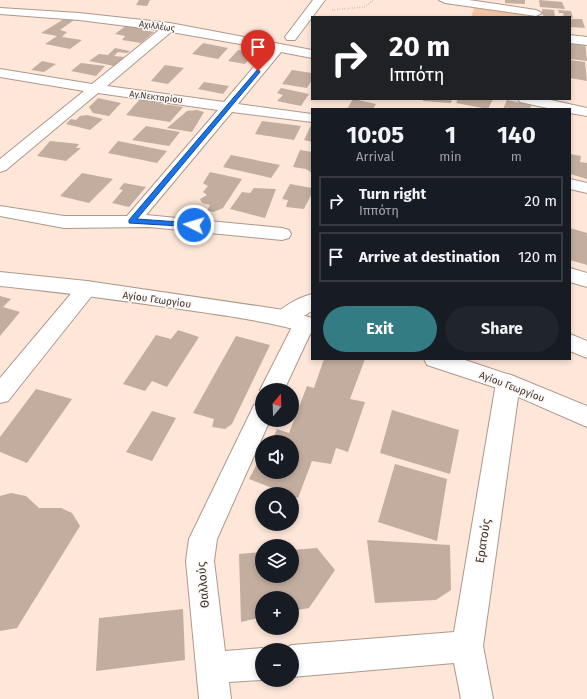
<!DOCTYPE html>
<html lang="en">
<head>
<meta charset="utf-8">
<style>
  body { margin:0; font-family:"Fira Sans",sans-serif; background:#20242c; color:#f1f3f6; height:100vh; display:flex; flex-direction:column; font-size:15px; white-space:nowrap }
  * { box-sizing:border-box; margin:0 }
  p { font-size:13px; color:#9ea1a6 }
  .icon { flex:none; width:22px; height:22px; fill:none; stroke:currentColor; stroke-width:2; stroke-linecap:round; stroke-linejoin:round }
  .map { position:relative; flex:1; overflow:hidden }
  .side { position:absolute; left:311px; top:108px; width:260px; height:252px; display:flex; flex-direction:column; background:#171b24; border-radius:0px; box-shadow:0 2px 6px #0003 }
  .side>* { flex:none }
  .guide { position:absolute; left:311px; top:16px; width:260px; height:84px; border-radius:0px; box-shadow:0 2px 6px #0003; background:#202124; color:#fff; overflow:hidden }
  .needle { width:26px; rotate:19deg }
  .fabs { position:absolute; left:255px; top:383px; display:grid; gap:8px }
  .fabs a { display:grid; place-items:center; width:44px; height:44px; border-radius:50%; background:#171b24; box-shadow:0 2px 6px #0003; font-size:20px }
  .pin { position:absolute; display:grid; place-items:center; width:34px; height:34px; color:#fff; margin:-41px -17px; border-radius:50% 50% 50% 0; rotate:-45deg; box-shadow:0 0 4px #0007 }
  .pin .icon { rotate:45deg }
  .me { position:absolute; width:44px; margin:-22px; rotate:275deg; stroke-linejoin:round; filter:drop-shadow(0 0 3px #0008) }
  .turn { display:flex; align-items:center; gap:14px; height:84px; padding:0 12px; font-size:18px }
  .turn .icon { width:52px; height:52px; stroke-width:2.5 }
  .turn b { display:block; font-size:28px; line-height:34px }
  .eta { display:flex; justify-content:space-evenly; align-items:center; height:68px; text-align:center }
  .eta b { font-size:24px; font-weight:700; line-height:28px }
  .action { display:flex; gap:8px; margin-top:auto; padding:8px 12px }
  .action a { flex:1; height:46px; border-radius:24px; background:#347c84; color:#fff; font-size:16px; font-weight:700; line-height:46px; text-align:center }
  .action a+a { background:#20242c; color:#f1f3f6 }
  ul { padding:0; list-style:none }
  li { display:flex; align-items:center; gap:12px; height:50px; margin:0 8px 6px; padding:0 4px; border:2px solid #363941; border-radius:0px }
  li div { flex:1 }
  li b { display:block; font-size:15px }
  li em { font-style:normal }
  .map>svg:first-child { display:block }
</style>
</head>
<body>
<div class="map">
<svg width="587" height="699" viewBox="0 0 587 699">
  <rect width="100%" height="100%" fill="#fee7d9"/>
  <path fill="#f5c4a4" d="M 475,6 L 526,13 L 526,17 L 471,17 Z"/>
  <path fill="#c3ad9f" d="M 139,0 L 150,0 L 147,6 L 136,5 Z
    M 505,0 L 525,0 L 525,4 L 505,3 Z
    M 539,0 L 562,2 L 565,9 L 540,7 Z
    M 542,9 L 554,10 L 555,17 L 543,16 Z
    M 558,10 L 571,11 L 573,18 L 564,17 L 563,13 L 559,13 Z
    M 64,19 L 74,20 L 60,30 L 67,32 L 62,37 L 82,40 L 70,49 L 45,44 L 57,36 L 41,33 Z
    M 570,19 L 582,19 L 585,28 L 570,27 Z
    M 128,24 L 146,27 L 144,30 L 154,32 L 141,43 L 122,40 L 125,36 L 115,34 Z
    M 570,41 L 585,42 L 587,61 L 570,59 Z
    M 203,43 L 228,48 L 218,59 L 192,54 Z
    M 115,48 L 130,51 L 127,53 L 118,52 L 114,56 L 124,57 L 114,66 L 89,61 L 99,54 L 108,55 Z
    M 238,50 L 254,53 L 245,64 L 228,61 Z
    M 570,60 L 585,62 L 587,81 L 570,78 Z
    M 42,61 L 56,64 L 44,72 L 31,70 Z
    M 81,63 L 105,66 L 96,76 L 71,71 Z
    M 165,65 L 184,68 L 168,84 L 151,81 Z
    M 292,70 L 312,73 L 312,80 L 307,88 L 282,84 Z
    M 204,82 L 229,86 L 223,94 L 198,89 Z
    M 281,88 L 309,94 L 301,106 L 277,101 L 283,95 L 277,93 Z
    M 98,98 L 121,103 L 109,116 L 93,113 L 89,107 Z
    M 140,99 L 164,104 L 183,107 L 170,122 L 126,115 Z
    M 353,99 L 376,104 L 373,109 L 347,109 Z
    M 423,99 L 452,99 L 451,103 L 423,101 Z
    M 458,99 L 493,99 L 488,109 L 456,103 Z
    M 507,100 L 532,105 L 530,108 L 525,109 L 503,109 Z
    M 197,110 L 204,112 L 192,132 L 167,128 L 187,111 Z
    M 87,115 L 103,119 L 90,130 L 66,124 L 71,119 L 76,120 L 80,116 Z
    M 262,121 L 301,126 L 294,140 L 255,134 Z
    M 312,123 L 312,142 L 304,140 Z
    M 146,126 L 180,132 L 169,146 L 132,140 Z
    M 50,141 L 79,144 L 76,148 L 81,148 L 66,161 L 37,156 Z
    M 118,141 L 167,151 L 157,163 L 108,153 Z
    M 300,150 L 312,152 L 312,173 L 306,169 L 293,167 Z
    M 570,154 L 581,156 L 580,162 L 587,163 L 587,179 L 570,174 Z
    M 231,155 L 280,165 L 271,178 L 223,167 Z
    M 210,172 L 242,179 L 223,208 L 214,212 L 207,211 L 210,205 L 202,203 L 200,199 L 207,195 L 203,192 L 208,186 L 203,183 Z
    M 82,173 L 113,179 L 89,203 L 60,196 Z
    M 124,183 L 146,187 L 129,207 L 112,203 L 123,190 L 119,189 Z
    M 290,184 L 312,188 L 312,193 L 304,209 L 286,207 L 288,200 L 282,199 Z
    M 254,188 L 276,189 L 265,218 L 230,209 L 242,192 L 250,193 Z
    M 570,228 L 587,233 L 587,265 L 570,260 Z
    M 0,296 L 11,299 L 3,307 L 20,312 L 0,336 Z
    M 178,330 L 199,337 L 167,387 L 152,381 L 145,391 L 123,384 L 156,335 L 171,339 Z
    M 236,336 L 270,345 L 232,424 L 225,429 L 212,427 L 214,419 L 193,413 Z
    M 324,359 L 365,359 L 350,399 L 365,402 L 348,452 L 336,448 L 331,464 L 312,461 L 298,498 L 249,479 L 258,462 L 262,463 L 262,472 L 292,472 L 292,442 L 271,442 L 277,429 L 289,433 L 307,386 L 314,388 Z
    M 36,389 L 72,399 L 27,463 L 0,452 L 0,437 Z
    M 392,410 L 459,430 L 450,474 L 380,453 Z
    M 152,411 L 176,418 L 152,461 L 126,452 Z
    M 395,464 L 447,479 L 437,541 L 378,522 Z
    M 11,493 L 26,496 L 39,508 L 61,508 L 72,513 L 80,526 L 17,628 L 0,631 L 0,496 Z
    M 367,540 L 450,545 L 451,590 L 436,600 L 375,603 Z
    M 317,548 L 335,570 L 309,608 L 292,611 L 292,598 L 262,598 L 262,617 L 241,622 L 239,554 L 262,552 L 262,576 L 292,576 L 292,550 Z
    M 183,609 L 185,660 L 96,671 L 99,618 Z"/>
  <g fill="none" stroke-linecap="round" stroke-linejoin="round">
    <g stroke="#ae988b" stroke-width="2">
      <path id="street" d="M 313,0 L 325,0 L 295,40 L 287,40 L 285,37 Z
        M 439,0 L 469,0 L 536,10 L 542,13 L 536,16 L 445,3 Z
        M 0,8 L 79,13 L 170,23 L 312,50 L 312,58 L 281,52 L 238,104 L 312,114 L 312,122 L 232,112 L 146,215 L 282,228 L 289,230 L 291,234 L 289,238 L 282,240 L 149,227 L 64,228 L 0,216 L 0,206 L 64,216 L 127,216 L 218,110 L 98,93 L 6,170 L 0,172 L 0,159 L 84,91 L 0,77 L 0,69 L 92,84 L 159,30 L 79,20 L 0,14 ZM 171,32 L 269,49 L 224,102 L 107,86 Z
        M 570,35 L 587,37 L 587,45 L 570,43 Z
        M 518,99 L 546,99 L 587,108 L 587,116 L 570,113 L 570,109 L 552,109 L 520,102 Z
        M 570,179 L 587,183 L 587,193 L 570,189 Z
        M 570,268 L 587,273 L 587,287 L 570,282 Z
        M 87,281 L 94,283 L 97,288 L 94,293 L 8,401 L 0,403 L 0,378 L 80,283 Z
        M 312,294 L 312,311 L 302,317 L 312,319 L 312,330 L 284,390 L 262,390 L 262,393 L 260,390 L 295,321 L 284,326 L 277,323 L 273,318 C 280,307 300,297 312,294 Z
        M 570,334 L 587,341 L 587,358 L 570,351 Z
        M 508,374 L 516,377 L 520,383 L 483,646 L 493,699 L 461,699 L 454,663 L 292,677 L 292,650 L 281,650 L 292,645 L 454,632 L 496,383 L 500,377 Z
        M 262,402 L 262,420 L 270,420 L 217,539 L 214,561 L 225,651 L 262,648 L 266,650 L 262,650 L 262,680 L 229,682 L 231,699 L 199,699 L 186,561 L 189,539 L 254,405 Z"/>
    </g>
    <g stroke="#ae988b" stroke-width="2">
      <path id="secondary" d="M 0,272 L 87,281 L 284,310 L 312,318 L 312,334 C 271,322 229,316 187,310 C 125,301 63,292 0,286 Z
        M 424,359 L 462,359 L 516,377 L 587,406 L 587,427 L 500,389 L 427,365 Z"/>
    </g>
    <path stroke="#ad9c92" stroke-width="1.5" stroke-dasharray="0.5 2" stroke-linecap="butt" d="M 332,10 L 364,7 L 374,0"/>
    <use href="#street" fill="#fff" fill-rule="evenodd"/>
    <use href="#secondary" fill="#fff" fill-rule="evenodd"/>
  </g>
  <path fill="#1a73e8" stroke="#114b97" d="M 258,69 L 260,72 L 137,219 L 194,223 L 196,224 L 196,227 L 129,223 L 129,220 Z"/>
  <g text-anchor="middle" stroke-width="3" stroke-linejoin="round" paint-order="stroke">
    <g font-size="9" fill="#3e352f" stroke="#fdf8f5">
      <text transform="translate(157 26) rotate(8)" y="3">Αχιλλέως</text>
      <text transform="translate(156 97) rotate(7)" y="3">Αγ.Νεκταρίου</text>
    </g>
    <g font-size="10" fill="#3e352f" stroke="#fdf8f5">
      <text transform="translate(157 299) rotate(8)" y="4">Αγίου Γεωργίου</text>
      <text transform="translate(512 386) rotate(21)" y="4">Αγίου Γεωργίου</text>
    </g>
    <g font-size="12" fill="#3e352f" stroke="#fdf8f5">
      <text transform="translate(483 541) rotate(-81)" y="4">Ερατούς</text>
      <text transform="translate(203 585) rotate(-95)" y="4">Θαλλούς</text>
    </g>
  </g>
</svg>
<div class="fabs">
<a><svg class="needle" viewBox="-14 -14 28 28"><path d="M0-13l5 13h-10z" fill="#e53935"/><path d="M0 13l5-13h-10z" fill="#9ea1a6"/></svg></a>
<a><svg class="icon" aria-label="sound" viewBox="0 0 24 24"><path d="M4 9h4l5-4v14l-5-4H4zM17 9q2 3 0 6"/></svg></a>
<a><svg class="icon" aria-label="search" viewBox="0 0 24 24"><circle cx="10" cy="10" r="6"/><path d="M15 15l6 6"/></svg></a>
<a><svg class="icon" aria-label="layers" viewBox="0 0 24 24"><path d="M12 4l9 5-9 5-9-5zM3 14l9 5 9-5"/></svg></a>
<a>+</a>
<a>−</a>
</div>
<div class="pin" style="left:258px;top:71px;background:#d93025"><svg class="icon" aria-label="arrive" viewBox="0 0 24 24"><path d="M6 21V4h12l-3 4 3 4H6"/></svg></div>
<svg class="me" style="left:194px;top:225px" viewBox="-20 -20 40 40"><circle r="17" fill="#1a73e8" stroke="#fff" stroke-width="3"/><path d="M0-11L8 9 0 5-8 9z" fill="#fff"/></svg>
<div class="guide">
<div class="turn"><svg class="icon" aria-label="right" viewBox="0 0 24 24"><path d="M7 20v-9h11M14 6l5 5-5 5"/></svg><div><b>20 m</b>Ιππότη</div></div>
</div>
<section class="side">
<div class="eta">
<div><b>10:05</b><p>Arrival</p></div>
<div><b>1</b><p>min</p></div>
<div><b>140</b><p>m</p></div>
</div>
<ul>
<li><svg class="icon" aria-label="right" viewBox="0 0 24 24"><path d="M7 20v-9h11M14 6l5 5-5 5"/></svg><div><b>Turn right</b><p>Ιππότη</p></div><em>20 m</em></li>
<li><svg class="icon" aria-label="arrive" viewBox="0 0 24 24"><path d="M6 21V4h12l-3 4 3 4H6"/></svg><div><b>Arrive at destination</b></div><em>120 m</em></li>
</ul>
<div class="action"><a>Exit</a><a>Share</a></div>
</section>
</div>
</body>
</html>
